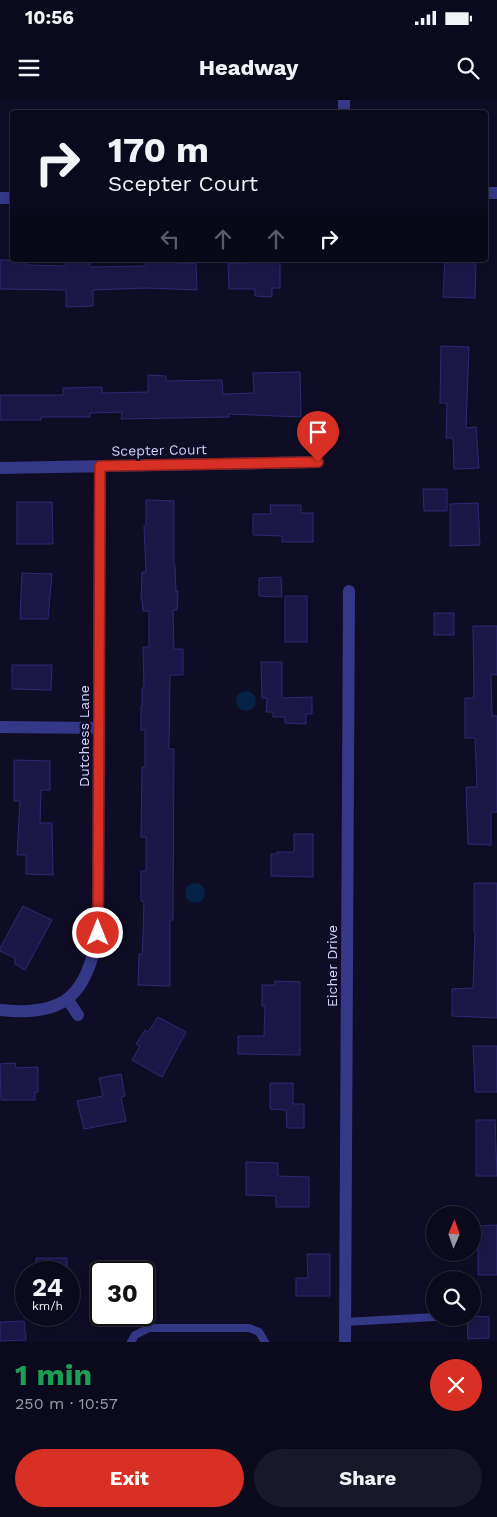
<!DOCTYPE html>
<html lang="en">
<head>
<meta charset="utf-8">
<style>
  body { margin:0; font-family:"Work Sans",sans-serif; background:#191829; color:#f1f3f6; height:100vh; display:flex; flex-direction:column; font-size:19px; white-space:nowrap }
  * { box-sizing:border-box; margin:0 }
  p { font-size:16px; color:#9a9aa3 }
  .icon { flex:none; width:28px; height:28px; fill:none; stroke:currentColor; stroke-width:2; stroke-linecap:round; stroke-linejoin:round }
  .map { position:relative; height:1242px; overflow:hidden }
  .panel { display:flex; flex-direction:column; background:#0b0a1c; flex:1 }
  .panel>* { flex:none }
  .guide { position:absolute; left:10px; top:10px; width:478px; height:152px; border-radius:5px; box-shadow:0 2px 8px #0003,0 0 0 1px #2b2b3b; background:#0b0a1c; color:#f1f3f6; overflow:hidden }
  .needle { width:32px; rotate:2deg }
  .controls { position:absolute; left:426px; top:1106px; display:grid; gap:10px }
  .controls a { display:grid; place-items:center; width:55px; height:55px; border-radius:50%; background:#0b0a1c; box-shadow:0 2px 8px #0003,0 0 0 1px #2b2b3b; font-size:25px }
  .speed { position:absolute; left:15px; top:1161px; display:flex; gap:10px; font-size:25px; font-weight:700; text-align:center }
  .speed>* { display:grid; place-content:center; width:65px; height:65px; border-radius:50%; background:#0b0a1c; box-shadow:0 2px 8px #0003,0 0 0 1px #2b2b3b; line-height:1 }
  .speed small { font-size:12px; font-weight:400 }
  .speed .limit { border:2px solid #111; border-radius:8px; background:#fff; color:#111 }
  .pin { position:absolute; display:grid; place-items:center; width:42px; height:42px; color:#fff; margin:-51px -21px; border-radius:50% 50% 50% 0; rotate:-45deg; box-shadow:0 0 5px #0007 }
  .pin .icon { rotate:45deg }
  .me { position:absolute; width:55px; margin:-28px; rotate:0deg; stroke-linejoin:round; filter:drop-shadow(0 0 4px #0008) }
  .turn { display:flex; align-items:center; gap:18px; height:105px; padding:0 15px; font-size:22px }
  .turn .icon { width:65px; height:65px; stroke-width:2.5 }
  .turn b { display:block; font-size:35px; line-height:42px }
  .lanes { display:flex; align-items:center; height:48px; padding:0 15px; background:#0003; justify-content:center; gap:25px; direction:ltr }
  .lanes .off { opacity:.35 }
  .round { display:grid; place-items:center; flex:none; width:52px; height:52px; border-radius:26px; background:#191829 }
  .overview { display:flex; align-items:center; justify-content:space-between; height:85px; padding:0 15px }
  h1 { font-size:30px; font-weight:700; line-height:38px; color:#1e9e55 }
  .action { display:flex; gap:10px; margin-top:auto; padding:10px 15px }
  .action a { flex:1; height:58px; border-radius:30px; background:#d93025; color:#fff; font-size:20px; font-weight:700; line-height:58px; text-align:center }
  .action a+a { background:#191829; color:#f1f3f6 }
  .status { display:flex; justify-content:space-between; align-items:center; height:35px; padding:0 25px; background:#0b0a1c; direction:ltr }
  .status svg { height:14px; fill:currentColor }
  header { display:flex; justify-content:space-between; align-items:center; height:65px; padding:0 15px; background:#0b0a1c; font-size:22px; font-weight:700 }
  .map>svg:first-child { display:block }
</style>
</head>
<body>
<div class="status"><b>10:56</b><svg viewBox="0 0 49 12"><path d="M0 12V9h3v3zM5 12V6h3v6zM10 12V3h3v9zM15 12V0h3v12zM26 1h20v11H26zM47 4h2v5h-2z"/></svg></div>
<header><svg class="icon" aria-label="menu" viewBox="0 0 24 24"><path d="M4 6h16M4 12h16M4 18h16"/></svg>Headway<svg class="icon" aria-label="search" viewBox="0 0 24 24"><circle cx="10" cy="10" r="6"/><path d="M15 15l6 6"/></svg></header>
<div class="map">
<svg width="497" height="1242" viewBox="0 0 497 1242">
  <rect width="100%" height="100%" fill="#0f0d25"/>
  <path fill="#062244" d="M236 601a10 10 0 1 1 20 0a10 10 0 1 1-20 0Z
    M185 793a10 10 0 1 1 20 0a10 10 0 1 1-20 0Z"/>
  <path fill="#1d1747" stroke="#312875" d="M 0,160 L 26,160 L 26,165 L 66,166 L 66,160 L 90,160 L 90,167 L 146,166 L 146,160 L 178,160 L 178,163 L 196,163 L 197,190 L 146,188 L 93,190 L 93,206 L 66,207 L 66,190 L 0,189 Z
    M 247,160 L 280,160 L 280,188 L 272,188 L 272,197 L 255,196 L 255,189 L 229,189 L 228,163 L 247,163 Z
    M 445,160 L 476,160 L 475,198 L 443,197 Z
    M 441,246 L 469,247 L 466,328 L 476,327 L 479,368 L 454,369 L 453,338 L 446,338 L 447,303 L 440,303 Z
    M 300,272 L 301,317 L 229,314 L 229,317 L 121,319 L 122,312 L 90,313 L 90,317 L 41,317 L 41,320 L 0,320 L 0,295 L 63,295 L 63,288 L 102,287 L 102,293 L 148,292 L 148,275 L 166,276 L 166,281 L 222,280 L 223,294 L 254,293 L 253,273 Z
    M 423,389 L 447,389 L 447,411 L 424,411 Z
    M 146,400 L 174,401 L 174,465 L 175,465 L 176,491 L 178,491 L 177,510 L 173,510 L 174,549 L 183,549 L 183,575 L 170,575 L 169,649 L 174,649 L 173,820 L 170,820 L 170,886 L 138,885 L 139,854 L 142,855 L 143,836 L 144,802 L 141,801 L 141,771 L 146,771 L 146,737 L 141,737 L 142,667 L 145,667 L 145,630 L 141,630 L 141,606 L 142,606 L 142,588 L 144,588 L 143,547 L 149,547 L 149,511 L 143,511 L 142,500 L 141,500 L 142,472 L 146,472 L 144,426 L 146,426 Z
    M 17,402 L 52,402 L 53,444 L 17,444 Z
    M 478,403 L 480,445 L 450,446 L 450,404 Z
    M 270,405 L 301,405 L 301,413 L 313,413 L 313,442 L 282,442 L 282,436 L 253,435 L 253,414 L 271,414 Z
    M 22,473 L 52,474 L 48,519 L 20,519 Z
    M 281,477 L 282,497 L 259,496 L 259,478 Z
    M 285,496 L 307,496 L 307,542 L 285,542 Z
    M 434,513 L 454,513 L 454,535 L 434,535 Z
    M 473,526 L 497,526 L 497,575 L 491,574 L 492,616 L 497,616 L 497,712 L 491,712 L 491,745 L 468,744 L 466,687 L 477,687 L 475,638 L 465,638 L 465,598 L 474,598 Z
    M 261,562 L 282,562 L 282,598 L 312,597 L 312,614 L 306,614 L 306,624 L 285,623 L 285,617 L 273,617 L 273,612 L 266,612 L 267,598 L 262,598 Z
    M 12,565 L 52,565 L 51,590 L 12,589 Z
    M 14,660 L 50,661 L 50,690 L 41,690 L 40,723 L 52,723 L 53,775 L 26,774 L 26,755 L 17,755 L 20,701 L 14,701 Z
    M 294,734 L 313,734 L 313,777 L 271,776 L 271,754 L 277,754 L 277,752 L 294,752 Z
    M 474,783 L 497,783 L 497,918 L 452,916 L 452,889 L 473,888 L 475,832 L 474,832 Z
    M 23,806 L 52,820 L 25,870 L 15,864 L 15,858 L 0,851 L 0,848 Z
    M 275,881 L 300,882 L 300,955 L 238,954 L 238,936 L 264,936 L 265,906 L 262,906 L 262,885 L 275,885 Z
    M 158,917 L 186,932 L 162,977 L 132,960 L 140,946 L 136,944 L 145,930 L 148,932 Z
    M 473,946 L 497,946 L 497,992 L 475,992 Z
    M 15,963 L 16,968 L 38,967 L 38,992 L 35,992 L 35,1000 L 1,1000 L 0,964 Z
    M 121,974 L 125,996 L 121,997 L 126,1021 L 84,1029 L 77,1001 L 103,996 L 99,978 Z
    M 270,983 L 293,983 L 293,1004 L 304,1004 L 304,1028 L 287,1028 L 286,1010 L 270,1009 Z
    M 476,1020 L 495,1020 L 497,1076 L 476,1076 Z
    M 246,1062 L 278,1063 L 278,1076 L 309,1077 L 309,1107 L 276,1107 L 276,1096 L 246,1095 Z
    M 497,1125 L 497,1175 L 478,1175 L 478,1126 Z
    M 307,1154 L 330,1154 L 330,1196 L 296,1196 L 296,1178 L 308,1178 Z
    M 36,1158 L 67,1158 L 67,1172 L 36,1172 Z
    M 472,1216 L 489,1217 L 489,1238 L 468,1239 L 467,1218 Z
    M 24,1221 L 26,1240 L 0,1241 L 0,1222 Z"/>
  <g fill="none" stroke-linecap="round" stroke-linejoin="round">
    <path stroke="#343887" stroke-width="8" d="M 345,1222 L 435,1217
      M 131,1242 L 135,1235 L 149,1228 L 249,1228 L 259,1232 L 265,1242"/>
    <path stroke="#343887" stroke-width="12" d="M 344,0 L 344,12
      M 485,93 L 497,93
      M 0,98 L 12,98
      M 0,368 L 318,362
      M 0,627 L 99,628
      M 68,900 L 78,915
      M 0,910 C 66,917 86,895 98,833 L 100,366
      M 345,1242 L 349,491"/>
  </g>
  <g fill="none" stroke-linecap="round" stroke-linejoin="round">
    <g stroke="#8d1f18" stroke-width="12">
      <path id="route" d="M 98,833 L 100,366 L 318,362"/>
    </g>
    <use href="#route" stroke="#d93025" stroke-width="9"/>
  </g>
  <g text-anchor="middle" stroke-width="5" stroke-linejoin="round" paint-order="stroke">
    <g font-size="14" fill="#d2d0ff" stroke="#0f0d25">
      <text transform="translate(159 350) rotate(-1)" y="5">Scepter Court</text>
      <text transform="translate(84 636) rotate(-90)" y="5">Dutchess Lane</text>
      <text transform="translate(332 866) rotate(-90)" y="5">Eicher Drive</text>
    </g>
  </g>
</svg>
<div class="controls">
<a><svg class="needle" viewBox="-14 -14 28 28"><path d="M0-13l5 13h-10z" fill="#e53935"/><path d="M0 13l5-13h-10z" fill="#9a9aa3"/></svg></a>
<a><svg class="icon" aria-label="search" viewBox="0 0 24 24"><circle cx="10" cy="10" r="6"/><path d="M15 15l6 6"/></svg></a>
</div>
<div class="speed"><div>24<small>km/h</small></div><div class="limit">30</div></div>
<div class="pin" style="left:318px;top:362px;background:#d93025"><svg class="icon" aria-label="arrive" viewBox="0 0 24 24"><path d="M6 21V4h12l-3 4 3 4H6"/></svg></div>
<svg class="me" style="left:98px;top:833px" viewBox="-20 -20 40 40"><circle r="17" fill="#d93025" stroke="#fff" stroke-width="3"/><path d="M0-11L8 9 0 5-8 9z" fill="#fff"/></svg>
<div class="guide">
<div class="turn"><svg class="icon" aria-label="right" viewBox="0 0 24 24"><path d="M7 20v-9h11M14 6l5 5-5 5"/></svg><div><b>170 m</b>Scepter Court</div></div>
<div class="lanes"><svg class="icon off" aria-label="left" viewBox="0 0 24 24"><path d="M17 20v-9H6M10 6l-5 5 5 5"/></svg><svg class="icon off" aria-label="ahead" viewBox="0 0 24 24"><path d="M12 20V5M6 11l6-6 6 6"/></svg><svg class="icon off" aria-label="ahead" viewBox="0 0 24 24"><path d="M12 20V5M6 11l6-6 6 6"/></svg><svg class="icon" aria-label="right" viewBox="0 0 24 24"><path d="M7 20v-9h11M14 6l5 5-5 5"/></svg></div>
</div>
</div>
<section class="panel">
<div class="overview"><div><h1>1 min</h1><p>250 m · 10:57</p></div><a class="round" style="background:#d93025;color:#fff"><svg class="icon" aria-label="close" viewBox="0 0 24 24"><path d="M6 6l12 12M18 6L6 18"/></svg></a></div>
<div class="action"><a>Exit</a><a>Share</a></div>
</section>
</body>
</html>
